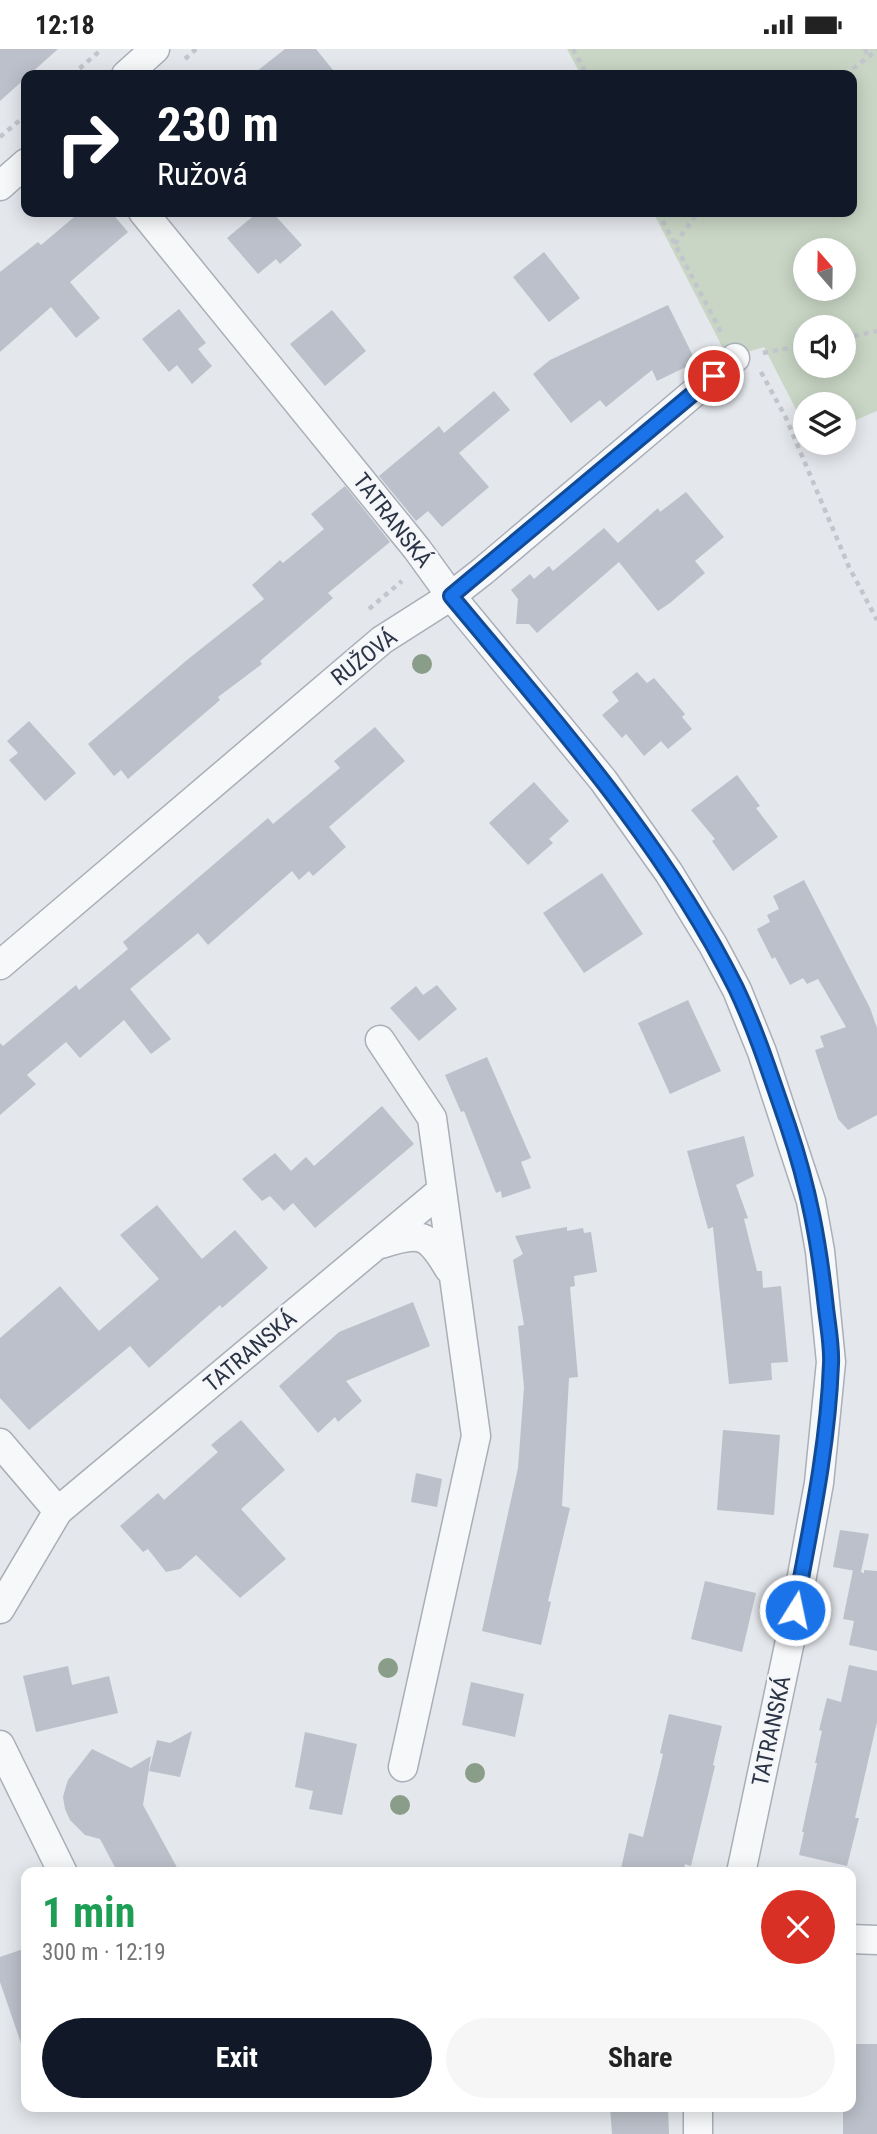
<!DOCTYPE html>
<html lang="en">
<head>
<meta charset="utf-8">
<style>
  body { margin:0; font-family:"Roboto Condensed",sans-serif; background:#f6f6f6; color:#222; height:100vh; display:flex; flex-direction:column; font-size:26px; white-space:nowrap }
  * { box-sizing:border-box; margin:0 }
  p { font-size:23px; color:#767676 }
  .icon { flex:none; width:38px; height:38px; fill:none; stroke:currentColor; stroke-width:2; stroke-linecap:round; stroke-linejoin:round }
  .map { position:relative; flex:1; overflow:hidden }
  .panel { position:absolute; left:21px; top:1818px; width:835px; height:245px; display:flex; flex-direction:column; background:#fff; border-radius:14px; box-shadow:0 4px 18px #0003 }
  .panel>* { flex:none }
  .hud { position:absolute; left:21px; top:21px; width:836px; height:147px; border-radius:14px; box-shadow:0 4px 18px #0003; background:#111827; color:#fff; overflow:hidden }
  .needle { width:46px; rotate:340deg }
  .controls { position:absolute; left:793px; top:189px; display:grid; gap:14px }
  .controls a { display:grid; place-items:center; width:63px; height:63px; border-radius:50%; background:#fff; box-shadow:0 4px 18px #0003; font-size:35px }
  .pin { position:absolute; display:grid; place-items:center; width:60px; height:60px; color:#fff; margin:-30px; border:4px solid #fff; border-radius:50%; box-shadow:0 2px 7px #0007 }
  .me { position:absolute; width:77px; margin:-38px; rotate:10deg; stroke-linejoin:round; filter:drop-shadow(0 0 5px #0008) }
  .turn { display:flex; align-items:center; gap:24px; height:147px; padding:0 21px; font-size:32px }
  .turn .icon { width:91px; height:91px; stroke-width:2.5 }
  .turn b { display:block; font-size:49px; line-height:60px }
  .round { display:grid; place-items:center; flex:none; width:74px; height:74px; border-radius:37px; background:#f6f6f6 }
  .head { display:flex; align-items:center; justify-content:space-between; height:119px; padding:0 21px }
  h1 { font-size:42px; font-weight:700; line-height:52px; color:#1e9e55 }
  .action { display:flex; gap:14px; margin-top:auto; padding:14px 21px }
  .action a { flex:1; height:80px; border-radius:42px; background:#111827; color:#fff; font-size:28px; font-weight:700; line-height:80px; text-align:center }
  .action a+a { background:#f6f6f6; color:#222 }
  .status { display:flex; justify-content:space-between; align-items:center; height:49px; padding:0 35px; background:#fff; direction:ltr }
  .status svg { height:19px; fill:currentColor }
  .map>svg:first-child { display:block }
</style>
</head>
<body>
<div class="status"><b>12:18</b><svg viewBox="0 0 49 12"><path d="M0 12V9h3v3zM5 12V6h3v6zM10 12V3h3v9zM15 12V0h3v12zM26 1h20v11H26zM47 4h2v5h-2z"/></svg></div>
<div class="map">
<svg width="877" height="2085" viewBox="0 0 877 2085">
  <rect width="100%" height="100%" fill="#e4e7ec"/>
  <path fill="#c9d6c5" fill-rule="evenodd" d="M 567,0 L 877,0 L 877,362 L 844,376 L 844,355 L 805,355 L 805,378 L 764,298 L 728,309 L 653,163 L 852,163 L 852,26 L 581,26 ZM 805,201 L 844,201 L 844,240 L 805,240 ZM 805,278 L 844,278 L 844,317 L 805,317 Z"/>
  <path fill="#bbc0ca" d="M 0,0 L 58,0 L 0,52 Z
    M 285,0 L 316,0 L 337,26 L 252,26 Z
    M 80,163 L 111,163 L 128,183 L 70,233 L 100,269 L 76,289 L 51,258 L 0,303 L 0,223 L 38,193 L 41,196 Z
    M 258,163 L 272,163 L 302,196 L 280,215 L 276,210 L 258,225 L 227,189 Z
    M 544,203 L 580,249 L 549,273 L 513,228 Z
    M 668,256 L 696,313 L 657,332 L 652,321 L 606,358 L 600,351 L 571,374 L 533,325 L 550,311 Z
    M 179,260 L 206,294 L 198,300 L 212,317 L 192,335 L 177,316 L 169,323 L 142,290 Z
    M 332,261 L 366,302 L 325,337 L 290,295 Z
    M 494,342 L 510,361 L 459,404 L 489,438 L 442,478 L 428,462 L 416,472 L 379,427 L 439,377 L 444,384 Z
    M 345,437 L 390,493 L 328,544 L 333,549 L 260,612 L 262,615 L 218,648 L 220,651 L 128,730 L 121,721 L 114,727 L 88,695 L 187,611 L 264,550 L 252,536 L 280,511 L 283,514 L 324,480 L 311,465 Z
    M 686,443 L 724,488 L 695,512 L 705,524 L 670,554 L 658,562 L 619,513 L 537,584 L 529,575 L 516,575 L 518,550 L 511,541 L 530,525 L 534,530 L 549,517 L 553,522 L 604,479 L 618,494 L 658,459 L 660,463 Z
    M 637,623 L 647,634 L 654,629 L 685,665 L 682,668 L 692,680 L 668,700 L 661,692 L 644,707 L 626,685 L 622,689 L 602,666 L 619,652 L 612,643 Z
    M 29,672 L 76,724 L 45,752 L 9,711 L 18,704 L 7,692 Z
    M 375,678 L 405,712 L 329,778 L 346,798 L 313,827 L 309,822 L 299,831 L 292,822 L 208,896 L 198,884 L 130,940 L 171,990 L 151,1005 L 124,971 L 80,1009 L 66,993 L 27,1026 L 36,1035 L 0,1066 L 0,994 L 3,997 L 76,936 L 79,941 L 128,900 L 123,893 L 268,769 L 273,775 L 340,719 L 334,712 Z
    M 737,726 L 760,757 L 756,759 L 778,788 L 733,822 L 712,792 L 715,790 L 691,761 Z
    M 534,733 L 569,772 L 549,790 L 553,794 L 528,816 L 489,774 Z
    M 602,824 L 643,885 L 584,924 L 543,864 Z
    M 804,831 L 870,959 L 877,979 L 877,1066 L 848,1081 L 838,1070 L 815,1001 L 824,998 L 820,987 L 846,978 L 818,930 L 807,935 L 803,929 L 790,936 L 775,908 L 772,910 L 757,880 L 770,873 L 767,866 L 779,860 L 773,847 Z
    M 437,936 L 457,960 L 419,992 L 390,959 L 416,937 L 423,946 Z
    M 688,951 L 721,1022 L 670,1045 L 638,974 Z
    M 487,1008 L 531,1109 L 521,1113 L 531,1139 L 502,1149 L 501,1142 L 496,1144 L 464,1062 L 461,1063 L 445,1026 Z
    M 382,1057 L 414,1095 L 315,1179 L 293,1154 L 284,1162 L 270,1147 L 262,1152 L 242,1130 L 275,1104 L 291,1122 L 306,1108 L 314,1117 Z
    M 744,1087 L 754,1127 L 736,1136 L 748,1169 L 744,1170 L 757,1222 L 762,1222 L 763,1239 L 781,1237 L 788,1313 L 771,1314 L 772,1331 L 729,1335 L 713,1178 L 708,1180 L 687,1102 Z
    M 157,1156 L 202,1210 L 235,1181 L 268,1219 L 222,1259 L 220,1256 L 149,1319 L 130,1297 L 29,1381 L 0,1349 L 0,1289 L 60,1237 L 99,1282 L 159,1230 L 120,1186 Z
    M 567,1178 L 567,1182 L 583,1179 L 584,1184 L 591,1183 L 597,1223 L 574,1227 L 575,1237 L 570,1238 L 578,1328 L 569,1329 L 562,1457 L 570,1459 L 548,1552 L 551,1553 L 541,1596 L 482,1582 L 518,1419 L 524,1338 L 518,1277 L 524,1276 L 513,1211 L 523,1205 L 515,1187 Z
    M 413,1253 L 430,1297 L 346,1332 L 362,1352 L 338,1373 L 335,1368 L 318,1384 L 279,1337 L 339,1283 Z
    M 241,1371 L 285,1421 L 241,1460 L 286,1510 L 240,1549 L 196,1506 L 180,1520 L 166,1523 L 148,1500 L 143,1503 L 120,1477 L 158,1444 L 164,1451 L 218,1403 L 211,1396 Z
    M 723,1381 L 780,1386 L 774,1466 L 717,1461 Z
    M 416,1424 L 442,1430 L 437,1458 L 411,1453 Z
    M 840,1481 L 869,1485 L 861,1523 L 833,1518 Z
    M 853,1521 L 864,1524 L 864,1521 L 877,1522 L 877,1602 L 849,1596 L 854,1572 L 843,1570 Z
    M 705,1532 L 756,1544 L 742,1603 L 691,1590 Z
    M 849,1616 L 877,1622 L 877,1673 L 855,1769 L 859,1769 L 847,1817 L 799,1806 L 804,1783 L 802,1783 L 817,1714 L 815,1714 L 822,1682 L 819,1681 L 827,1649 L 841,1653 Z
    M 68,1617 L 72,1636 L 109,1627 L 118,1664 L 36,1683 L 23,1627 Z
    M 471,1633 L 524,1645 L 515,1688 L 462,1676 Z
    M 669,1665 L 722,1677 L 713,1716 L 715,1717 L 691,1817 L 685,1815 L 683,1824 L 620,1824 L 629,1784 L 643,1788 L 663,1705 L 660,1704 Z
    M 192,1682 L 180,1728 L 149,1722 L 157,1691 L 170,1694 Z
    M 305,1683 L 357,1695 L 342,1766 L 309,1760 L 313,1742 L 295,1738 Z
    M 92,1700 L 131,1719 L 151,1707 L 143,1756 L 180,1824 L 118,1824 L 100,1790 L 85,1786 L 70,1771 L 65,1760 L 63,1748 L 66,1737 L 68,1731 Z
    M 26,1899 L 26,1996 L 22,1997 L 0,1933 L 0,1908 Z
    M 850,1995 L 877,1995 L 877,2085 L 843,2085 L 843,2058 L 850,2058 Z
    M 610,2058 L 668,2058 L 669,2085 L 612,2085 Z"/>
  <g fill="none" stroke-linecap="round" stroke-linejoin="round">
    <g stroke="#a9aeb7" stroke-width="31">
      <path id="minor" d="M 126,26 L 155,0
        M 0,137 L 26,114
        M 143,163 L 417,500 L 451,547 L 603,731 L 669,824 L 713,896 L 737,941 L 762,1003 L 811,1152 L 820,1202 L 831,1313 L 819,1434 L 791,1587 L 741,1824
        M 0,916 L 382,591 L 451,547 L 483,522 L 735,309
        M 380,991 L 432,1069 L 476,1387 L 403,1718
        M 381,1195 C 421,1182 428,1184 449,1220
        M 0,1394 L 58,1462
        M 0,1560 L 58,1462 L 441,1142
        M 0,1696 L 63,1824
        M 850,1890 L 877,1891
        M 698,2058 L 698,2085"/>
    </g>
    <path stroke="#c2c5cb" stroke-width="4.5" stroke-dasharray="5 5" stroke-linecap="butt" d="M 573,0 L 587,26
      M 865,0 L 868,8
      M 185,10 L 196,0
      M 72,26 L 102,0
      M 845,26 L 877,1
      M 0,88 L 26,66
      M 658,163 L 721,283
      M 675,195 L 698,163
      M 844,289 L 877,282
      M 763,304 L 805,296
      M 761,323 L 786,369 L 849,518 L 877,571
      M 369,560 L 402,532"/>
    <use href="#minor" stroke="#f7f8fa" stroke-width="28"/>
  </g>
  <g fill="#899d89">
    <circle cx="422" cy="615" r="10"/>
    <circle cx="388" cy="1619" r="10"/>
    <circle cx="475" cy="1724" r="10"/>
    <circle cx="400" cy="1756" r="10"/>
  </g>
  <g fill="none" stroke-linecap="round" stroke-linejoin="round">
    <g stroke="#114b97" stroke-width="18">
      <path id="route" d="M 714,327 L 451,547 C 554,671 664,794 736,939 C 757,983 772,1031 788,1077 C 809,1139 819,1194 826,1259 C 828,1277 832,1297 831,1315 C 828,1398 810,1480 795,1561"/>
    </g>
    <use href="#route" stroke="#1a73e8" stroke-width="12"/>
  </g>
  <g text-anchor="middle" stroke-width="5" stroke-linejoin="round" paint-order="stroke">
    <g font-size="23" fill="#2b3445" stroke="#f4f6f9">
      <text transform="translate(393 471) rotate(52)" y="8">TATRANSKÁ</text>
      <text transform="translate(364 608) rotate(-38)" y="8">RUŽOVÁ</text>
      <text transform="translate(250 1302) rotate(-40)" y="8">TATRANSKÁ</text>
      <text transform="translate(771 1682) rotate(-78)" y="8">TATRANSKÁ</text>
    </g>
  </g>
</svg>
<div class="controls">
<a><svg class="needle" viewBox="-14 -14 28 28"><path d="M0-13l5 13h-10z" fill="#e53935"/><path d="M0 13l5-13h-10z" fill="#767676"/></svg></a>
<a><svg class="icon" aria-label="sound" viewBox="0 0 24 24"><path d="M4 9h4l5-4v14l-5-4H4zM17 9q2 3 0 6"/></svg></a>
<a><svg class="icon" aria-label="layers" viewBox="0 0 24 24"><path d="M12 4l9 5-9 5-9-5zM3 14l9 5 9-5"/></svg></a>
</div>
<div class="pin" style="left:714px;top:327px;background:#d93025"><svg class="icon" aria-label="arrive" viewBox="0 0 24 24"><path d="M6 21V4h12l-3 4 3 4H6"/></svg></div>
<svg class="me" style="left:795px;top:1561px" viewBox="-20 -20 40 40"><circle r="17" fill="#1a73e8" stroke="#fff" stroke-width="3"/><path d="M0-11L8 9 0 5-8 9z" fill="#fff"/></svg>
<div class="hud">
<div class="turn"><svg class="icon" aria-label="right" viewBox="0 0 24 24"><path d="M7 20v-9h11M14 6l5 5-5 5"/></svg><div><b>230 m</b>Ružová</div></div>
</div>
<section class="panel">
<div class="head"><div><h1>1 min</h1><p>300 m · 12:19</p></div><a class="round" style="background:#d93025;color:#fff"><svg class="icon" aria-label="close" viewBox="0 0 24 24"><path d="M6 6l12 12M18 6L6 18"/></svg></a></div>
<div class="action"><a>Exit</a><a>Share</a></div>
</section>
</div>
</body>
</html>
